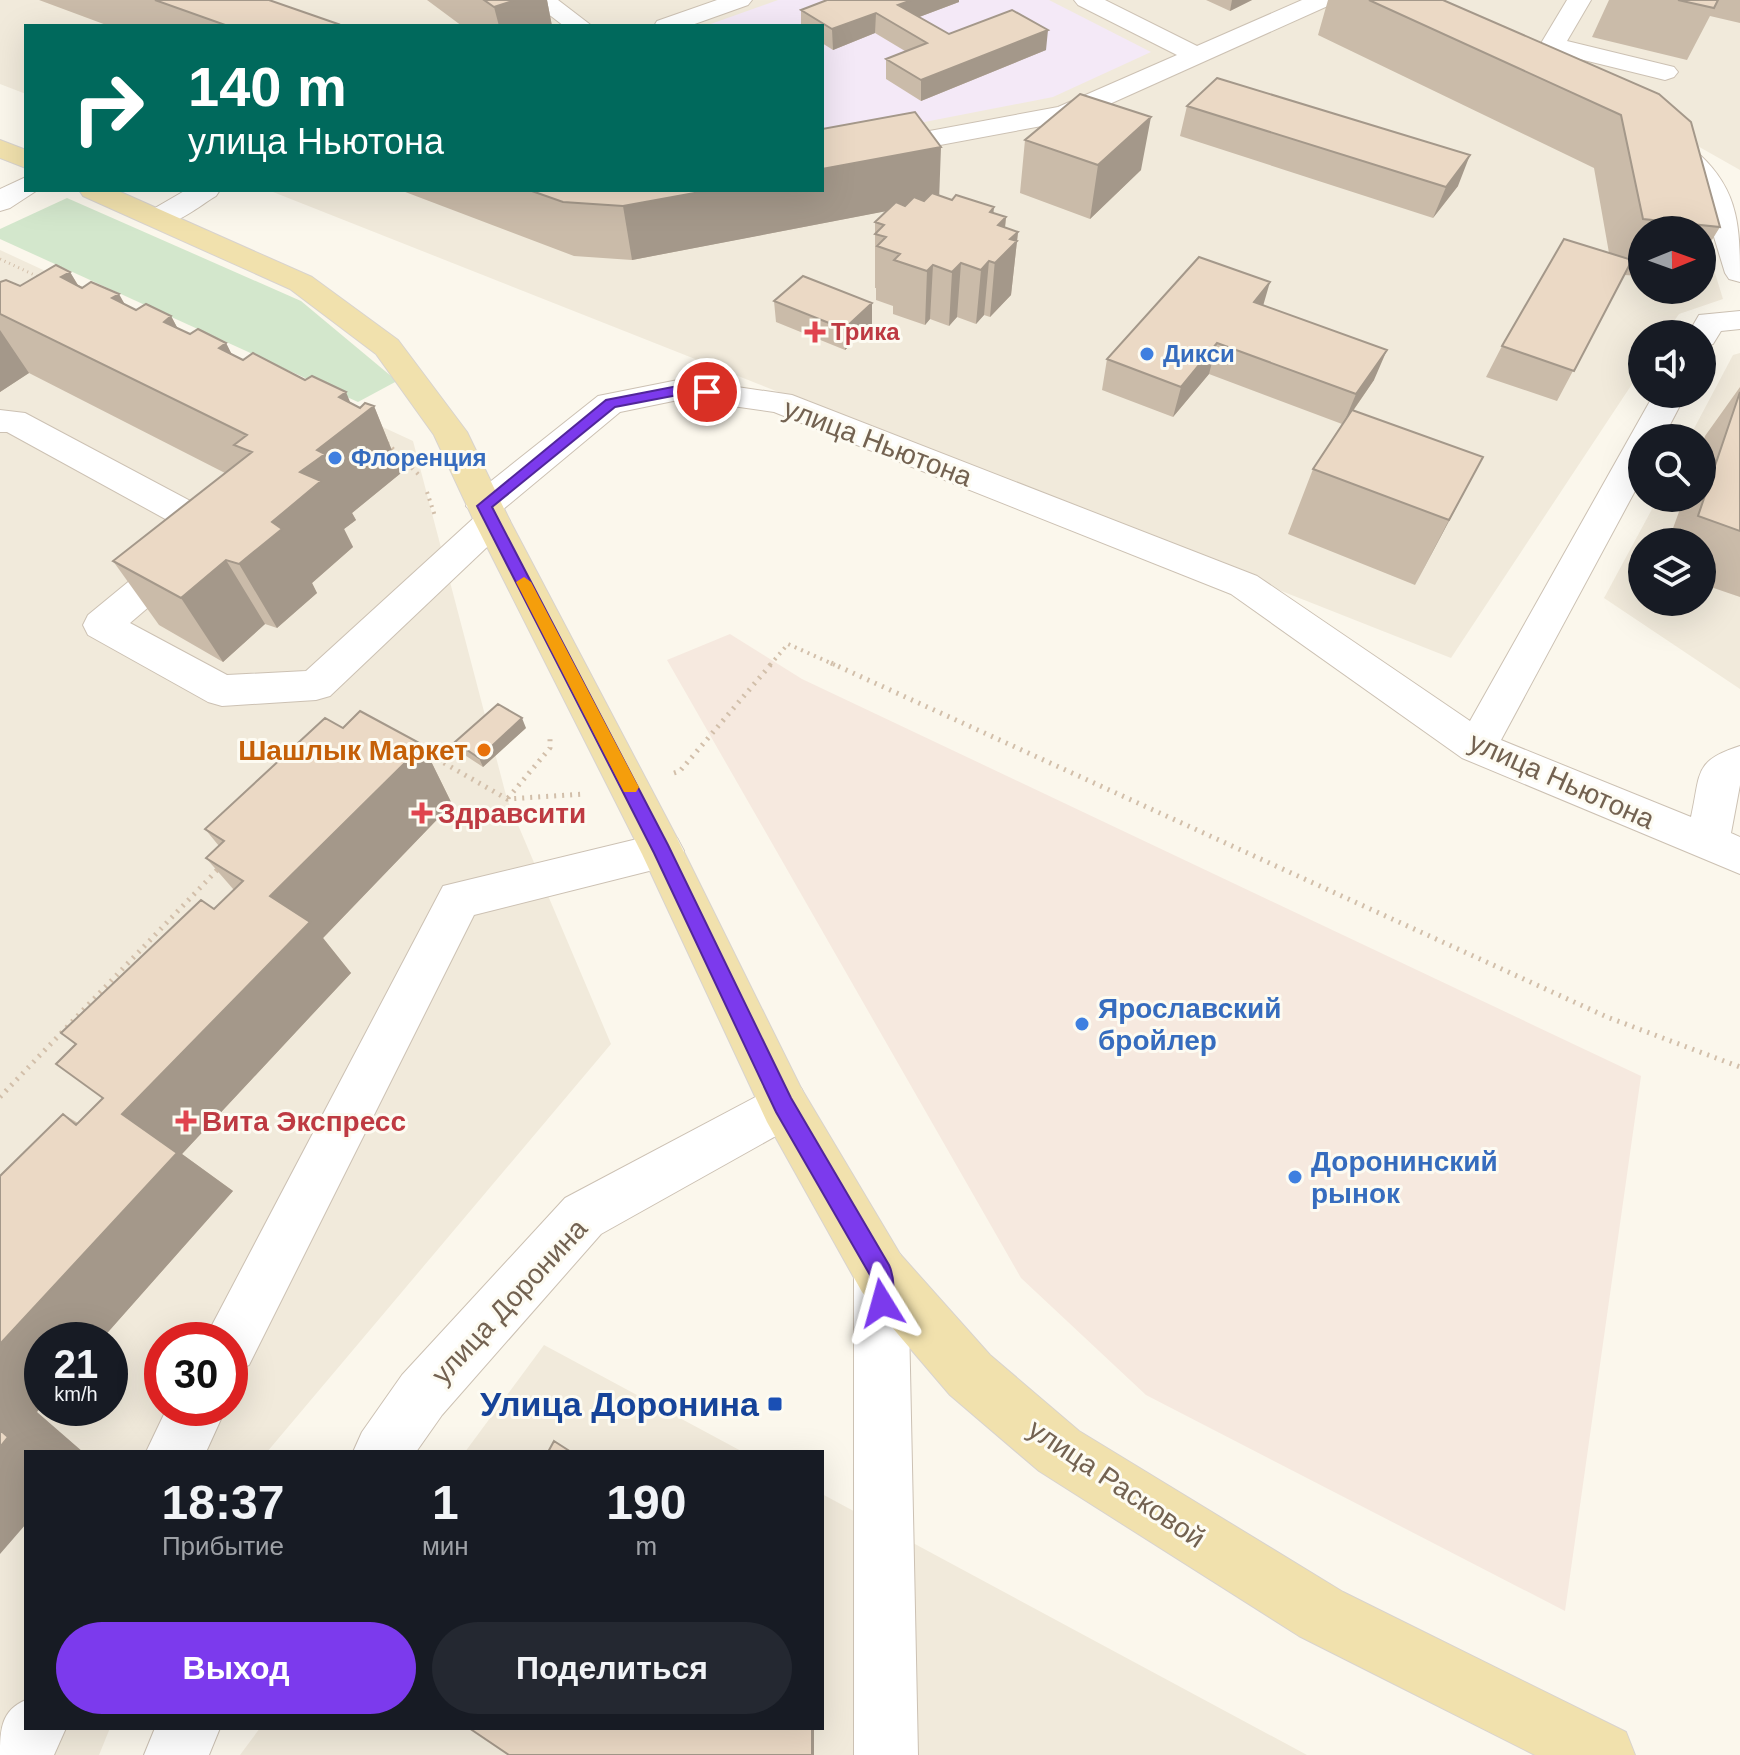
<!DOCTYPE html>
<html lang="ru">
<head>
<meta charset="utf-8">
<style>
  body { margin:0; font-family:Arial,sans-serif; background:#242831; color:#f1f3f6; height:100vh; display:flex; flex-direction:column; font-size:30px; white-space:nowrap }
  * { box-sizing:border-box; margin:0 }
  p { font-size:26px; color:#9ea1a6 }
  .icon { flex:none; width:44px; height:44px; fill:none; stroke:currentColor; stroke-width:2; stroke-linecap:round; stroke-linejoin:round }
  .map { position:relative; flex:1; overflow:hidden }
  .details { position:absolute; left:24px; top:1450px; width:800px; height:280px; display:flex; flex-direction:column; background:#171b24; border-radius:0px; box-shadow:0 8px 32px #0002 }
  .details>* { flex:none }
  .top-card { position:absolute; left:24px; top:24px; width:800px; height:168px; border-radius:0px; box-shadow:0 8px 32px #0002; background:#00695c; color:#fff; overflow:hidden }
  .needle { width:52px; rotate:89deg }
  .tools { position:absolute; left:1628px; top:216px; display:grid; gap:16px }
  .tools a { display:grid; place-items:center; width:88px; height:88px; border-radius:50%; background:#171b24; box-shadow:0 8px 32px #0002; font-size:40px }
  .speed { position:absolute; left:24px; top:1322px; display:flex; gap:16px; font-size:40px; font-weight:700; text-align:center }
  .speed>* { display:grid; place-content:center; width:104px; height:104px; border-radius:50%; background:#171b24; box-shadow:0 8px 32px #0002; line-height:1 }
  .speed small { font-size:20px; font-weight:400 }
  .speed .limit { border:12px solid #d22; background:#fff; color:#111 }
  .pin { position:absolute; display:grid; place-items:center; width:68px; height:68px; color:#fff; margin:-34px; border:4px solid #fff; border-radius:50%; box-shadow:0 2px 8px #0007 }
  .me { position:absolute; width:88px; margin:-44px; rotate:352deg; stroke-linejoin:round; filter:drop-shadow(0 0 6px #0008) }
  .turn { display:flex; align-items:center; gap:28px; height:168px; padding:0 32px; font-size:36px }
  .turn .icon { width:104px; height:104px; stroke-width:2.5 }
  .turn b { display:block; font-size:56px; line-height:68px }
  .eta { display:flex; justify-content:space-evenly; align-items:center; height:136px; text-align:center }
  .eta b { font-size:48px; font-weight:700; line-height:56px }
  .button { display:flex; gap:16px; margin-top:auto; padding:16px 32px }
  .button a { flex:1; height:92px; border-radius:48px; background:#7c3aed; color:#fff; font-size:32px; font-weight:700; line-height:92px; text-align:center }
  .button a+a { background:#242831; color:#f1f3f6 }
  .map>svg:first-child { display:block }
</style>
</head>
<body>
<div class="map">
<svg width="1740" height="1755" viewBox="0 0 1740 1755">
  <rect width="100%" height="100%" fill="#fbf7ec"/>
  <path fill="#f1eadb" fill-rule="evenodd" d="M 0,0 L 1325,0 L 1625,133 L 1642,230 L 1642,290 L 1702,290 L 1702,231 L 1723,299 L 1679,314 L 1665,334 L 1642,334 L 1642,369 L 1451,658 L 268,190 L 822,190 L 822,26 L 26,26 L 26,94 L 0,84 Z
    M 1398,0 L 1740,0 L 1740,170 L 1574,76 Z
    M 0,250 L 413,441 L 507,799 L 611,1044 L 267,1452 L 26,1452 L 26,1728 L 110,1728 L 99,1755 L 0,1755 ZM 42,1340 L 110,1340 L 110,1408 L 42,1408 ZM 162,1340 L 230,1340 L 230,1408 L 162,1408 Z
    M 1740,353 L 1740,689 L 1604,598 L 1658,498 L 1702,498 L 1702,438 L 1689,438 L 1733,355 ZM 1642,542 L 1702,542 L 1702,602 L 1642,602 Z
    M 544,1345 L 743,1452 L 465,1452 Z
    M 822,1494 L 1307,1755 L 240,1755 L 260,1728 L 822,1728 Z"/>
  <path fill="#f6e9df" d="M 730,634 L 802,679 L 1641,1076 L 1565,1611 L 1146,1395 L 1021,1278 L 667,660 Z"/>
  <path fill="#f4e9f7" d="M 778,0 L 1049,0 L 1151,52 L 1053,97 L 822,142 L 822,26 L 705,26 Z"/>
  <path fill="#d3e7cc" d="M 67,198 L 301,301 L 397,381 L 358,402 L 0,239 L 0,229 Z"/>
  <g fill="none" stroke-linecap="round" stroke-linejoin="round">
    <g stroke="#ccc1b3" stroke-width="2">
      <path id="minor" d="M 530,0 L 558,0 L 592,26 L 564,26 Z
        M 717,0 L 752,0 L 748,5 L 689,26 L 654,26 L 657,21 Z
        M 1074,0 L 1105,0 L 1197,46 L 1302,0 L 1334,0 L 1330,5 L 1074,120 L 822,167 L 822,151 L 1058,107 L 1177,55 L 1078,5 Z
        M 1567,0 L 1591,0 L 1567,41 L 1674,67 L 1678,72 L 1674,77 L 1665,80 L 1543,50 L 1540,45 Z
        M 1658,129 C 1676,133 1687,143 1700,155 C 1740,192 1740,230 1740,282 L 1729,279 L 1725,273 L 1697,181 L 1645,137 L 1648,131 Z
        M 26,177 L 26,190 L 36,191 L 10,208 L 0,211 L 0,189 Z
        M 186,190 L 220,190 L 216,196 C 196,208 172,230 148,224 L 144,218 L 148,212 Z
        M 1740,311 L 1740,329 L 1721,331 L 1713,344 L 1702,347 L 1702,334 L 1688,334 L 1699,315 Z
        M 683,379 L 792,395 L 1257,576 L 1470,721 L 1654,394 L 1686,394 L 1663,438 L 1642,438 L 1642,478 L 1501,740 L 1691,817 C 1701,773 1693,761 1740,746 L 1740,785 L 1731,833 L 1740,837 L 1740,874 L 1462,758 L 1231,594 L 774,412 L 683,399 L 620,412 L 501,511 L 510,521 L 505,530 L 330,696 L 316,700 L 222,706 L 208,702 L 88,635 L 83,625 L 88,615 L 189,532 L 7,432 L 0,432 L 0,410 L 25,413 L 228,521 L 233,530 L 228,539 L 130,623 L 227,675 L 306,671 L 476,516 L 466,506 L 471,497 L 598,396 Z
        M 662,833 L 677,838 L 684,851 L 677,864 L 474,915 L 249,1365 L 230,1373 L 230,1340 L 205,1340 L 211,1327 L 443,886 Z
        M 784,1082 L 801,1088 L 809,1105 L 801,1122 L 601,1234 L 442,1415 L 416,1452 L 353,1452 L 362,1432 L 402,1375 L 565,1198 Z
        M 881,1246 L 900,1254 L 908,1273 L 918,1755 L 854,1755 L 854,1273 L 862,1254 Z
        M 167,1408 L 226,1408 L 206,1452 L 146,1452 Z
        M 26,1700 L 26,1728 L 66,1728 L 54,1755 L 0,1755 C 0,1730 1,1710 26,1700 Z
        M 155,1728 L 220,1728 L 209,1755 L 144,1755 Z"/>
    </g>
    <g stroke="#d8d3ce" stroke-width="2">
      <path id="major" d="M 0,140 L 26,150 L 26,168 L 0,158 Z
        M 79,190 L 116,190 L 312,277 L 398,340 L 467,432 L 510,521 L 677,838 L 801,1088 L 900,1254 L 990,1355 L 1079,1431 L 1343,1592 L 1626,1732 L 1635,1755 L 1535,1755 L 1299,1636 L 1039,1471 L 950,1395 L 862,1292 L 767,1122 L 642,854 L 474,521 L 434,435 L 376,354 L 290,289 L 83,196 Z"/>
    </g>
    <path stroke="#d2bfaa" stroke-width="3" stroke-dasharray="1 4" stroke-linecap="butt" d="M 0,259 L 43,279"/>
    <path stroke="#d2bfaa" stroke-width="4" stroke-dasharray="2 5" stroke-linecap="butt" d="M 387,443 L 420,476
      M 427,492 L 435,516
      M 770,665 L 788,644 L 835,665"/>
    <path stroke="#d2bfaa" stroke-width="5" stroke-dasharray="2 6" stroke-linecap="butt" d="M 831,663 L 1607,1017 L 1740,1067
      M 423,751 L 507,799 L 584,794
      M 674,773 L 680,771 L 772,663
      M 508,798 L 550,748 L 550,735
      M 0,1097 L 220,867"/>
    <use href="#minor" fill="#fff" fill-rule="evenodd"/>
    <use href="#major" fill="#f1e1ad" fill-rule="evenodd"/>
  </g>
  <path fill="#cabba9" d="M 39,0 L 269,0 L 339,26 L 109,26 Z
    M 427,0 L 547,0 L 552,26 L 462,26 Z
    M 1206,0 L 1252,0 L 1230,11 Z
    M 1328,0 L 1443,0 L 1659,94 L 1720,227 L 1702,256 L 1702,230 L 1642,230 L 1642,276 L 1624,275 L 1557,401 L 1486,377 L 1502,346 L 1609,253 L 1594,168 L 1318,35 Z
    M 1609,0 L 1740,0 L 1740,23 L 1710,16 L 1687,60 L 1592,37 Z
    M 959,2 L 919,17 L 949,34 L 1046,50 L 921,101 L 886,79 L 886,59 L 905,51 L 875,33 L 833,50 L 822,43 L 822,26 L 801,26 L 801,10 Z
    M 1187,106 L 1458,186 L 1433,218 L 1180,136 Z
    M 1025,140 L 1141,170 L 1090,219 L 1020,193 Z
    M 400,190 L 822,190 L 939,196 L 1006,217 L 1005,227 L 1018,232 L 1011,295 L 990,317 L 984,315 L 976,324 L 957,317 L 949,326 L 930,319 L 925,325 L 893,314 L 893,306 L 876,300 L 876,288 L 875,288 L 875,222 L 886,211 L 632,260 L 574,256 Z
    M 70,272 L 78,285 L 136,310 L 171,316 L 178,329 L 190,334 L 226,343 L 232,355 L 243,360 L 360,408 L 374,406 L 401,473 L 352,513 L 356,520 L 344,529 L 353,547 L 312,583 L 317,593 L 277,628 L 265,624 L 223,662 L 159,625 L 113,561 L 225,473 L 29,373 L 0,392 L 0,282 L 20,286 Z
    M 774,301 L 872,324 L 845,350 L 776,322 Z
    M 1263,306 L 1374,380 L 1353,411 L 1483,457 L 1415,585 L 1288,534 L 1313,469 L 1342,424 L 1209,374 L 1173,417 L 1102,390 L 1107,359 Z
    M 1740,387 L 1740,597 L 1702,584 L 1702,542 L 1668,542 L 1684,498 L 1702,498 L 1702,446 L 1705,436 Z
    M 343,728 L 423,745 L 452,804 L 323,938 L 351,973 L 182,1154 L 233,1191 L 101,1340 L 42,1340 L 37,1412 L 26,1452 L 63,1114 L 78,1123 L 103,1098 L 214,909 L 234,890 L 206,858 L 219,846 L 205,829 Z
    M 526,728 L 483,767 L 460,752 L 455,742 Z"/>
  <path fill="#a4988a" d="M 516,0 L 547,0 L 552,26 L 499,26 L 494,7 Z
    M 912,0 L 959,0 L 959,2 L 898,25 L 898,5 Z
    M 1232,0 L 1252,0 L 1230,11 Z
    M 876,13 L 875,33 L 833,50 L 832,29 Z
    M 1048,30 L 1046,50 L 921,101 L 921,80 Z
    M 1151,117 L 1141,170 L 1090,219 L 1098,165 Z
    M 941,147 L 939,201 L 632,260 L 623,206 L 711,190 L 822,190 L 822,169 Z
    M 1470,155 L 1458,186 L 1433,218 L 1446,187 Z
    M 994,207 L 984,315 L 976,324 L 981,270 L 990,212 Z
    M 1006,217 L 1002,257 L 1010,239 L 1018,232 L 1011,295 L 990,317 L 998,225 Z
    M 961,263 L 957,317 L 949,326 L 952,272 Z
    M 933,265 L 930,319 L 925,325 L 927,271 Z
    M 70,272 L 110,339 L 61,277 Z
    M 1270,282 L 1261,313 L 1254,302 Z
    M 119,294 L 157,361 L 112,298 Z
    M 872,303 L 872,324 L 845,350 L 844,329 Z
    M 171,316 L 207,384 L 164,322 Z
    M 0,330 L 29,373 L 0,392 Z
    M 226,343 L 260,410 L 219,348 Z
    M 1217,343 L 1209,374 L 1173,417 L 1181,387 Z
    M 1387,350 L 1374,380 L 1343,425 L 1356,394 Z
    M 346,392 L 357,419 L 374,406 L 401,473 L 352,513 L 356,520 L 344,529 L 353,547 L 312,583 L 317,593 L 277,628 L 239,564 L 272,522 L 300,472 L 317,450 L 339,397 Z
    M 1483,457 L 1448,523 L 1415,585 L 1449,520 Z
    M 226,560 L 265,624 L 223,662 L 181,598 Z
    M 522,718 L 526,728 L 483,767 L 479,758 Z
    M 423,745 L 452,804 L 323,938 L 351,973 L 182,1154 L 233,1191 L 101,1340 L 42,1340 L 42,1406 L 37,1412 L 83,1452 L 26,1452 L 26,1524 L 0,1554 L 0,1344 L 122,1114 L 270,896 Z
    M 812,1728 L 814,1728 L 814,1755 L 812,1755 Z"/>
  <path fill="#ebd9c5" stroke="#a4988a" stroke-width="2" d="M 155,0 L 269,0 L 338,24 L 334,26 L 228,26 Z
    M 484,0 L 516,0 L 494,7 Z
    M 827,0 L 912,0 L 898,5 L 949,34 L 1012,10 L 1048,30 L 921,80 L 886,59 L 927,43 L 876,13 L 832,29 L 801,10 Z
    M 1369,0 L 1443,0 L 1659,94 L 1691,122 L 1720,227 L 1643,219 L 1621,115 Z
    M 1678,0 L 1718,0 L 1714,8 Z
    M 1217,78 L 1470,155 L 1446,187 L 1187,106 Z
    M 1080,94 L 1151,117 L 1098,165 L 1025,140 Z
    M 915,112 L 941,147 L 822,169 L 822,129 Z
    M 529,190 L 711,190 L 623,206 L 563,202 Z
    M 932,193 L 952,200 L 956,195 L 994,207 L 990,212 L 1006,217 L 998,225 L 1018,232 L 1010,239 L 1017,241 L 995,263 L 989,261 L 981,270 L 961,263 L 952,272 L 933,265 L 927,271 L 894,260 L 900,254 L 877,246 L 886,237 L 875,234 L 884,225 L 875,222 L 896,202 L 905,206 L 914,197 L 924,201 Z
    M 1564,239 L 1632,260 L 1574,371 L 1502,346 Z
    M 1199,257 L 1270,282 L 1254,302 L 1387,350 L 1356,394 L 1217,343 L 1181,387 L 1107,359 Z
    M 56,265 L 70,272 L 61,277 L 82,288 L 91,282 L 119,294 L 112,298 L 136,310 L 146,304 L 171,316 L 164,322 L 190,334 L 198,329 L 226,343 L 219,348 L 243,360 L 253,353 L 305,380 L 312,376 L 346,392 L 339,397 L 360,408 L 365,403 L 374,406 L 317,450 L 325,454 L 300,472 L 321,481 L 272,522 L 282,529 L 239,564 L 226,560 L 181,598 L 113,561 L 252,452 L 234,445 L 247,435 L 0,314 L 0,282 L 6,280 L 20,286 Z
    M 803,276 L 872,303 L 844,329 L 774,301 Z
    M 1740,392 L 1740,531 L 1698,516 Z
    M 1352,410 L 1483,457 L 1449,520 L 1313,469 Z
    M 498,704 L 522,718 L 479,758 L 455,742 Z
    M 360,711 L 423,745 L 270,896 L 310,922 L 122,1114 L 177,1153 L 0,1344 L 0,1176 L 63,1114 L 76,1125 L 103,1098 L 56,1064 L 76,1044 L 61,1033 L 201,900 L 214,909 L 243,881 L 206,858 L 224,841 L 205,829 L 325,718 L 343,728 Z
    M 0,1430 L 8,1437 L 0,1447 Z
    M 554,1441 L 571,1452 L 548,1452 Z
    M 469,1728 L 812,1728 L 812,1755 L 509,1755 Z"/>
  <path fill="#7c3aed" stroke="#51269a" stroke-width="2" d="M 683,385 L 707,388 L 714,392 L 707,397 L 683,394 L 615,407 L 492,507 L 668,845 L 791,1098 L 889,1265 C 895,1278 895,1298 890,1311 L 882,1314 L 874,1311 L 871,1303 L 870,1275 L 776,1112 L 654,853 L 477,506 L 606,400 Z"/>
  <path fill="#f59e0b" d="M 524,577 L 531,582 L 636,782 L 639,787 L 636,792 L 624,792 L 516,582 Z"/>
  <g fill="#e0444e" stroke="#fdfbf2" stroke-width="3">
    <path d="M811 320h8v8h8v8h-8v8h-8v-8h-8v-8h8z"/>
    <path d="M418 801h8v8h8v8h-8v8h-8v-8h-8v-8h8z"/>
    <path d="M182 1109h8v8h8v8h-8v8h-8v-8h-8v-8h8z"/>
  </g>
  <g fill="#3f7fe0" stroke="#fdfbf2" stroke-width="3">
    <circle cx="1147" cy="354" r="8"/>
    <circle cx="335" cy="458" r="8"/>
    <circle cx="1082" cy="1024" r="8"/>
    <circle cx="1295" cy="1177" r="8"/>
  </g>
  <circle fill="#e8710a" stroke="#fdfbf2" stroke-width="3" cx="484" cy="750" r="8"/>
  <rect fill="#1a4fb4" stroke="#fdfbf2" stroke-width="3" x="767" y="1396" width="16" height="16" rx="4"/>
  <g text-anchor="middle" stroke-width="6" stroke-linejoin="round" paint-order="stroke">
    <g font-size="24" font-weight="bold" fill="#be3a42" stroke="#fdfbf2" text-anchor="start">
      <text x="831" y="340">Трика</text>
    </g>
    <g font-size="24" font-weight="bold" fill="#366cbe" stroke="#fdfbf2" text-anchor="start">
      <text x="1163" y="362">Дикси</text>
      <text x="351" y="466">Флоренция</text>
    </g>
    <g font-size="28" fill="#736251" stroke="#fdfbf2">
      <text transform="translate(878 442) rotate(21)" y="10">улица Ньютона</text>
      <text transform="translate(1562 780) rotate(24)" y="10">улица Ньютона</text>
      <text transform="translate(509 1301) rotate(-47)" y="10">улица Доронина</text>
      <text transform="translate(1117 1483) rotate(34)" y="10">улица Расковой</text>
    </g>
    <g font-size="28" font-weight="bold" fill="#c56008" stroke="#fdfbf2" text-anchor="end">
      <text x="468" y="760">Шашлык Маркет</text>
    </g>
    <g font-size="28" font-weight="bold" fill="#be3a42" stroke="#fdfbf2" text-anchor="start">
      <text x="438" y="823">Здравсити</text>
      <text x="202" y="1131">Вита Экспресс</text>
    </g>
    <g font-size="28" font-weight="bold" fill="#366cbe" stroke="#fdfbf2" text-anchor="start">
      <text x="1098" y="1018">Ярославский<tspan x="1098" dy="32">бройлер</tspan></text>
      <text x="1311" y="1171">Доронинский<tspan x="1311" dy="32">рынок</tspan></text>
    </g>
    <g font-size="34" font-weight="bold" fill="#164399" stroke="#fdfbf2" text-anchor="end">
      <text x="759" y="1416">Улица Доронина</text>
    </g>
  </g>
</svg>
<div class="tools">
<a><svg class="needle" viewBox="-14 -14 28 28"><path d="M0-13l5 13h-10z" fill="#e53935"/><path d="M0 13l5-13h-10z" fill="#9ea1a6"/></svg></a>
<a><svg class="icon" aria-label="sound" viewBox="0 0 24 24"><path d="M4 9h4l5-4v14l-5-4H4zM17 9q2 3 0 6"/></svg></a>
<a><svg class="icon" aria-label="search" viewBox="0 0 24 24"><circle cx="10" cy="10" r="6"/><path d="M15 15l6 6"/></svg></a>
<a><svg class="icon" aria-label="layers" viewBox="0 0 24 24"><path d="M12 4l9 5-9 5-9-5zM3 14l9 5 9-5"/></svg></a>
</div>
<div class="speed"><div>21<small>km/h</small></div><div class="limit">30</div></div>
<div class="pin" style="left:707px;top:392px;background:#d93025"><svg class="icon" aria-label="arrive" viewBox="0 0 24 24"><path d="M6 21V4h12l-3 4 3 4H6"/></svg></div>
<svg class="me" style="left:882px;top:1303px" viewBox="-20 -20 40 40"><path d="M0-17L14 15 0 8-14 15z" fill="#7c3aed" stroke="#fff" stroke-width="4"/></svg>
<div class="top-card">
<div class="turn"><svg class="icon" aria-label="right" viewBox="0 0 24 24"><path d="M7 20v-9h11M14 6l5 5-5 5"/></svg><div><b>140 m</b>улица Ньютона</div></div>
</div>
<section class="details">
<div class="eta">
<div><b>18:37</b><p>Прибытие</p></div>
<div><b>1</b><p>мин</p></div>
<div><b>190</b><p>m</p></div>
</div>
<div class="button"><a>Выход</a><a>Поделиться</a></div>
</section>
</div>
</body>
</html>
